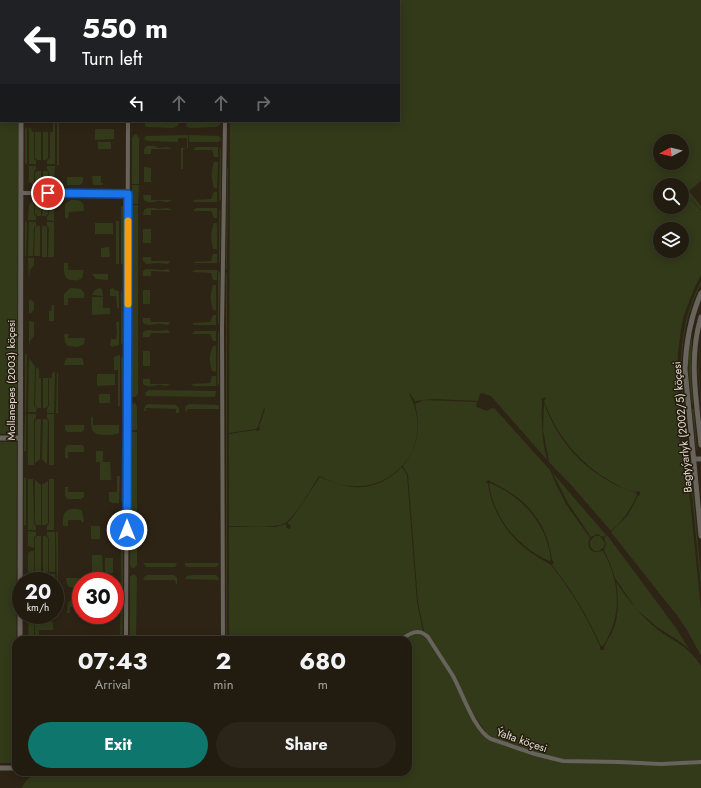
<!DOCTYPE html>
<html lang="en">
<head>
<meta charset="utf-8">
<style>
  body { margin:0; font-family:Jost,sans-serif; background:#2a2419; color:#f1f3f6; height:100vh; display:flex; flex-direction:column; font-size:15px; white-space:nowrap }
  * { box-sizing:border-box; margin:0 }
  p { font-size:13px; color:#a2a19f }
  .icon { flex:none; width:22px; height:22px; fill:none; stroke:currentColor; stroke-width:2; stroke-linecap:round; stroke-linejoin:round }
  .map { position:relative; flex:1; overflow:hidden }
  .sheet { position:absolute; left:12px; top:636px; width:400px; height:140px; display:flex; flex-direction:column; background:#221b10; border-radius:12px; box-shadow:0 2px 10px #0003,0 0 0 1px #3f3930 }
  .sheet>* { flex:none }
  .hud { position:absolute; left:0px; top:0px; width:400px; height:122px; box-shadow:0 2px 10px #0003,0 0 0 1px #3f3930; background:#202124; color:#fff; overflow:hidden }
  .needle { width:26px; rotate:263deg }
  .fabs { position:absolute; left:653px; top:134px; display:grid; gap:8px }
  .fabs a { display:grid; place-items:center; width:36px; height:36px; border-radius:50%; background:#221b10; box-shadow:0 2px 10px #0003,0 0 0 1px #3f3930; font-size:20px }
  .speed { position:absolute; left:12px; top:572px; display:flex; gap:8px; font-size:20px; font-weight:700; text-align:center }
  .speed>* { display:grid; place-content:center; width:52px; height:52px; border-radius:50%; background:#221b10; box-shadow:0 2px 10px #0003,0 0 0 1px #3f3930; line-height:1 }
  .speed small { font-size:10px; font-weight:400 }
  .speed .limit { border:6px solid #d22; background:#fff; color:#111 }
  .pin { position:absolute; display:grid; place-items:center; width:34px; height:34px; color:#fff; margin:-17px; border:2px solid #fff; border-radius:50%; box-shadow:0 1px 4px #0007 }
  .me { position:absolute; width:44px; margin:-22px; rotate:0deg; stroke-linejoin:round; filter:drop-shadow(0 0 3px #0008) }
  .turn { display:flex; align-items:center; gap:14px; height:84px; padding:0 16px; font-size:18px }
  .turn .icon { width:52px; height:52px; stroke-width:2.5 }
  .turn b { display:block; font-size:28px; line-height:34px }
  .lanes { display:flex; align-items:center; height:38px; padding:0 16px; background:#0003; justify-content:center; gap:20px; direction:ltr }
  .lanes .off { opacity:.35 }
  .eta { display:flex; justify-content:space-evenly; align-items:center; height:68px; text-align:center }
  .eta b { font-size:24px; font-weight:700; line-height:28px }
  .action { display:flex; gap:8px; margin-top:auto; padding:8px 16px }
  .action a { flex:1; height:46px; border-radius:24px; background:#0f766e; color:#fff; font-size:16px; font-weight:700; line-height:46px; text-align:center }
  .action a+a { background:#2a2419; color:#f1f3f6 }
  .map>svg:first-child { display:block }
</style>
</head>
<body>
<div class="map">
<svg width="701" height="788" viewBox="0 0 701 788">
  <rect width="100%" height="100%" fill="#2d2415"/>
  <path fill="#323a1a" fill-rule="evenodd" d="M 0,0 L 18,0 L 1,1 L 1,121 L 18,121 L 17,434 L 0,434 Z
    M 231,0 L 701,0 L 701,181 L 689,191 L 701,206 L 701,210 L 686,194 L 701,211 L 701,275 L 694,289 L 684,315 L 681,329 L 678,353 L 677,371 L 680,407 L 678,430 L 681,451 L 687,470 L 701,609 L 701,656 L 687,630 L 679,618 L 611,532 L 628,515 L 638,496 L 640,495 L 640,492 C 639,491 637,492 635,492 C 628,491 619,486 612,482 C 579,463 557,436 544,401 L 546,398 L 544,397 L 541,399 L 542,401 C 541,421 542,441 547,460 L 491,396 L 482,393 L 480,394 L 478,401 L 435,399 L 415,401 L 409,392 C 409,395 413,401 414,405 C 417,414 418,424 417,433 C 414,465 383,489 352,486 C 340,486 330,481 319,476 C 312,487 295,517 285,523 C 276,529 241,526 229,526 L 229,434 L 256,430 L 259,431 L 260,429 L 259,427 L 265,409 L 264,408 L 258,427 L 256,429 L 229,433 L 230,121 L 399,121 L 399,1 ZM 660,141 L 682,141 L 682,163 L 660,163 ZM 660,185 L 682,185 L 682,207 L 660,207 ZM 660,229 L 682,229 L 682,251 L 660,251 Z
    M 53,121 L 55,121 L 55,164 L 47,164 L 47,161 L 50,158 L 50,132 L 53,132 Z
    M 57,121 L 59,121 L 59,165 L 57,165 Z
    M 219,122 L 220,122 L 220,125 L 216,127 L 191,128 L 187,127 L 186,124 L 188,123 Z
    M 145,123 L 179,123 L 178,126 L 173,128 L 148,127 L 145,126 Z
    M 27,127 L 27,164 L 25,164 L 25,129 Z
    M 29,127 L 31,128 L 32,132 L 34,132 L 34,159 L 36,161 L 36,164 L 29,164 Z
    M 95,129 L 114,129 L 114,139 L 95,140 Z
    M 35,132 L 41,132 L 41,160 L 37,160 L 35,158 Z
    M 43,132 L 48,132 L 48,158 L 46,160 L 43,160 Z
    M 136,134 L 139,138 L 139,184 L 132,184 L 132,138 L 134,135 Z
    M 188,135 L 188,148 L 183,149 L 183,169 L 181,169 L 181,148 L 187,148 L 187,138 L 178,138 L 178,142 L 147,141 L 144,139 L 145,137 L 147,136 Z
    M 189,135 L 218,136 L 220,137 L 221,140 L 218,142 L 189,142 Z
    M 98,142 L 111,142 L 111,149 L 98,149 Z
    M 147,146 L 155,146 L 158,148 L 168,147 L 171,149 L 151,149 L 151,154 L 144,154 L 144,149 Z
    M 196,147 L 218,147 L 218,157 L 214,157 L 212,150 L 193,150 Z
    M 220,147 L 221,150 L 221,199 L 219,202 Z
    M 214,162 L 218,162 L 217,188 L 214,188 C 211,177 211,172 214,162 Z
    M 29,166 L 36,166 L 36,169 L 34,172 L 34,185 L 29,182 Z
    M 47,166 L 55,166 L 54,181 L 51,185 L 49,185 L 49,172 L 47,169 Z
    M 144,167 L 151,168 L 151,182 L 144,182 Z
    M 227,167 L 228,169 L 227,270 L 226,270 Z
    M 37,171 L 41,171 L 41,185 L 35,185 L 35,173 Z
    M 43,171 L 47,171 L 48,172 L 48,185 L 43,185 Z
    M 92,176 L 101,176 L 101,183 L 103,183 L 103,185 L 93,185 Z
    M 67,177 L 83,177 L 83,182 L 80,185 L 67,185 Z
    M 132,185 L 139,185 L 138,204 L 132,204 Z
    M 214,192 L 217,192 L 217,202 L 195,202 L 193,200 L 211,199 Z
    M 143,195 L 151,195 L 151,200 L 171,200 L 168,202 C 164,202 161,200 157,201 C 152,202 149,204 144,200 Z
    M 71,200 C 81,200 84,201 84,211 L 69,212 L 68,218 L 65,218 L 65,204 Z
    M 34,201 L 34,214 L 36,216 L 36,220 L 28,220 L 29,206 L 31,202 Z
    M 35,201 L 41,201 L 41,216 L 37,216 L 35,213 Z
    M 43,201 L 48,202 L 48,214 L 46,216 L 42,216 Z
    M 49,202 L 52,202 L 54,206 L 54,221 L 47,220 L 47,217 L 49,214 Z
    M 132,205 L 138,205 L 138,394 L 135,397 L 132,397 L 131,394 Z
    M 121,206 L 123,206 L 123,264 L 121,264 Z
    M 147,208 L 155,208 L 157,209 L 168,208 L 171,210 L 151,210 L 151,215 L 143,215 L 144,210 Z
    M 196,208 L 217,208 L 217,218 L 214,218 L 211,211 L 193,211 Z
    M 219,208 L 220,211 L 220,261 L 219,263 Z
    M 116,221 L 119,221 L 119,264 L 116,264 Z
    M 25,222 L 27,222 L 26,256 L 25,256 Z
    M 29,222 L 36,222 L 36,226 L 34,228 L 33,256 L 28,256 Z
    M 47,222 L 54,222 L 54,257 L 48,257 L 49,228 L 47,226 Z
    M 95,223 L 113,223 L 113,234 L 95,234 Z
    M 214,223 L 217,223 L 217,249 L 213,249 C 211,239 210,233 214,223 Z
    M 37,226 L 40,226 L 40,256 L 34,256 L 35,228 Z
    M 42,226 L 46,226 L 47,228 L 47,257 L 42,257 Z
    M 143,229 L 151,229 L 151,243 L 143,243 Z
    M 109,247 L 110,257 L 101,257 L 101,248 Z
    M 213,254 L 217,254 L 217,263 L 195,263 L 193,262 L 211,261 Z
    M 143,257 L 151,257 L 151,261 L 170,261 L 168,264 L 157,263 L 147,264 L 143,261 Z
    M 28,258 L 34,258 L 34,265 L 30,270 L 29,280 Z
    M 64,263 L 68,263 L 68,270 L 84,270 L 82,278 C 79,280 77,281 72,280 C 63,280 64,271 64,263 Z
    M 146,269 L 163,270 L 168,269 L 170,272 L 151,271 L 151,276 L 143,276 L 143,271 Z
    M 195,270 L 217,270 L 217,280 L 213,280 L 211,273 L 192,272 Z
    M 218,270 L 220,273 L 219,323 L 218,325 Z
    M 226,273 L 227,273 L 227,640 L 226,640 Z
    M 92,274 L 108,274 L 108,280 L 96,279 Z
    M 701,281 L 701,284 C 680,326 680,360 684,406 L 683,406 C 679,359 679,324 701,281 Z
    M 213,285 L 216,285 L 216,310 L 213,310 C 210,300 210,295 213,285 Z
    M 29,288 L 29,299 L 34,302 L 34,310 L 31,313 L 29,313 Z
    M 70,288 L 81,289 L 84,293 L 84,298 L 68,298 L 68,305 L 64,305 L 64,294 Z
    M 99,288 L 102,289 L 103,296 L 92,295 L 94,291 Z
    M 114,288 L 114,290 L 119,291 L 119,308 L 117,308 L 116,296 L 110,296 L 110,289 Z
    M 143,290 L 150,290 L 150,304 L 143,304 Z
    M 121,291 L 122,293 L 123,342 L 121,345 Z
    M 92,297 L 103,297 L 103,308 L 110,308 L 110,314 L 92,315 Z
    M 52,305 L 54,305 L 54,321 L 49,321 L 49,311 L 51,311 Z
    M 213,315 L 216,315 L 216,325 L 194,325 L 192,323 L 210,322 Z
    M 143,318 L 150,318 L 151,322 L 170,322 L 168,325 C 164,325 161,323 157,324 C 152,325 148,326 143,323 Z
    M 29,321 L 34,322 L 34,336 L 30,341 L 29,347 Z
    M 119,321 L 119,345 L 112,347 L 110,345 L 111,339 L 116,339 L 117,333 L 116,322 Z
    M 147,330 L 157,331 L 168,330 L 170,333 L 151,333 L 150,337 L 143,337 L 143,332 Z
    M 195,331 L 216,331 L 216,341 L 213,341 L 210,334 L 192,334 Z
    M 218,331 L 219,334 L 219,383 L 217,386 Z
    M 64,334 L 69,334 L 68,338 L 85,338 L 84,344 L 78,347 L 68,346 L 65,342 Z
    M 701,337 L 699,370 L 701,404 L 698,370 Z
    M 692,338 L 691,372 L 693,405 L 692,405 C 690,387 685,354 692,338 Z
    M 213,346 L 216,346 L 216,372 L 212,371 C 209,361 209,356 213,346 Z
    M 143,351 L 150,351 L 150,366 L 143,366 Z
    M 25,354 L 27,354 L 26,412 L 25,412 Z
    M 120,355 L 120,406 L 118,406 L 118,370 L 114,370 L 114,357 Z
    M 121,356 L 123,359 L 124,417 L 122,419 Z
    M 29,358 L 35,366 L 34,406 L 37,409 L 36,412 L 28,412 Z
    M 67,358 L 82,358 L 83,360 L 84,365 L 64,365 L 65,361 Z
    M 36,367 L 39,369 L 39,378 L 41,378 L 41,408 L 37,408 L 35,406 Z
    M 55,372 L 54,413 L 47,413 L 47,409 L 49,406 L 49,378 L 52,378 L 52,373 Z
    M 57,372 L 58,374 L 58,413 L 56,413 Z
    M 97,374 L 115,374 L 115,385 L 97,386 Z
    M 212,376 L 216,376 L 216,386 L 194,386 L 191,384 L 210,383 Z
    M 43,378 L 48,378 L 48,406 L 46,408 L 43,408 Z
    M 143,379 L 150,379 L 150,384 L 170,384 L 167,386 C 163,386 161,384 157,385 C 151,386 148,388 143,384 Z
    M 149,390 L 216,391 L 215,397 L 146,396 L 145,393 Z
    M 99,394 L 110,394 L 110,403 L 99,403 Z
    M 424,400 L 477,402 L 476,405 L 477,407 L 487,411 L 492,408 L 495,409 L 550,470 L 556,484 L 566,504 L 590,538 C 587,544 588,549 594,552 L 603,551 C 620,581 623,616 603,646 L 601,646 C 588,617 572,590 552,565 L 554,562 L 552,560 C 547,521 526,498 491,482 L 489,480 L 486,482 L 488,484 C 492,512 508,536 530,552 C 537,557 545,561 551,565 C 571,590 587,617 600,646 L 600,650 L 604,650 C 604,644 609,638 612,633 C 619,617 619,599 616,582 C 628,600 640,615 657,629 C 675,643 687,644 701,666 L 701,760 L 673,762 L 571,760 L 551,758 L 491,737 L 487,734 L 472,712 L 428,635 L 424,631 L 418,602 L 408,475 L 403,466 C 418,446 421,429 415,404 Z
    M 135,403 L 137,407 L 137,430 L 131,430 L 131,407 L 132,404 Z
    M 544,403 C 559,446 592,479 636,493 L 637,495 C 631,509 622,522 611,531 L 572,486 L 549,462 L 543,430 Z
    M 148,404 L 176,405 L 179,408 L 179,413 L 176,413 L 176,409 L 146,408 L 146,411 L 144,411 L 145,406 Z
    M 190,404 L 217,405 L 219,406 L 219,409 L 187,409 L 187,411 L 185,411 L 186,406 Z
    M 692,409 L 694,409 L 697,449 L 696,449 Z
    M 25,414 L 26,414 L 26,451 L 24,451 Z
    M 28,414 L 36,414 L 36,418 L 34,420 L 34,465 L 28,465 Z
    M 47,414 L 54,414 L 54,465 L 49,465 L 49,421 L 47,418 Z
    M 93,416 L 93,425 L 119,425 L 119,433 C 115,435 111,435 106,435 C 92,435 91,431 91,418 Z
    M 37,419 L 41,419 L 40,459 L 35,463 L 35,421 Z
    M 43,419 L 46,419 L 48,421 L 47,464 L 42,459 Z
    M 65,425 L 84,425 L 84,430 L 81,432 L 67,432 L 65,429 Z
    M 131,432 L 137,432 L 137,515 L 131,515 Z
    M 0,442 L 17,442 L 16,763 L 0,763 Z
    M 122,444 L 123,448 L 123,499 L 121,502 Z
    M 67,445 L 82,445 L 84,447 L 84,452 L 68,452 L 68,458 L 65,458 L 65,449 Z
    M 96,451 L 103,451 L 103,462 L 110,462 L 111,480 L 100,480 L 100,462 L 96,462 Z
    M 688,455 L 690,459 L 701,576 L 701,590 Z
    M 402,467 L 407,475 L 417,602 L 423,631 C 413,628 404,635 395,640 L 229,640 L 229,527 L 275,527 L 286,524 L 287,528 L 290,529 L 291,526 L 287,523 L 293,517 L 320,477 C 351,492 377,492 402,467 Z
    M 552,472 L 606,535 L 603,537 L 597,534 L 591,537 L 568,503 Z
    M 117,476 L 120,476 L 119,503 L 112,503 L 109,501 L 109,492 L 117,492 Z
    M 24,478 L 26,478 L 26,525 L 24,525 Z
    M 28,479 L 33,479 L 34,523 L 36,526 L 36,530 L 28,530 Z
    M 49,479 L 54,479 L 54,530 L 47,530 L 47,526 L 49,524 Z
    M 35,480 L 41,485 L 41,525 L 37,525 L 35,523 Z
    M 48,481 L 48,523 L 46,525 L 42,525 L 42,485 Z
    M 490,483 C 523,497 547,524 551,560 L 549,561 C 518,547 494,519 489,484 Z
    M 65,487 L 68,487 L 68,492 L 84,492 L 84,497 L 81,499 L 67,499 L 65,495 Z
    M 71,509 L 78,509 L 82,511 L 84,522 L 81,522 L 81,520 L 68,520 L 68,526 L 63,526 C 63,518 62,511 71,509 Z
    M 121,517 L 123,517 L 123,587 L 121,588 Z
    M 131,517 L 137,517 L 137,565 L 134,568 L 132,568 L 130,565 Z
    M 91,526 L 100,526 L 100,539 L 91,539 Z
    M 28,531 L 36,532 L 36,535 L 34,538 L 34,548 L 28,546 Z
    M 47,532 L 55,532 L 55,572 L 49,572 L 49,538 L 47,535 Z
    M 56,532 L 58,532 L 58,592 L 57,592 Z
    M 607,535 L 676,628 L 689,649 L 679,641 L 657,627 L 636,609 L 615,578 L 610,563 L 604,550 L 606,544 L 604,538 Z
    M 37,536 L 41,536 L 41,572 L 35,572 L 35,538 Z
    M 43,536 L 46,536 L 48,538 L 48,572 L 43,572 Z
    M 595,536 L 600,536 L 605,543 L 604,547 L 599,551 L 594,551 L 590,546 L 590,541 Z
    M 31,551 L 34,551 L 34,572 L 28,572 L 28,553 Z
    M 92,555 L 102,555 L 103,573 L 92,573 Z
    M 105,558 L 113,558 L 113,573 L 105,573 Z
    M 143,563 L 177,563 L 175,567 L 146,567 Z
    M 185,563 L 219,563 L 218,566 L 215,567 L 189,567 L 185,566 Z
    M 28,573 L 55,574 L 55,579 L 45,579 L 41,577 L 38,578 L 36,581 L 28,581 Z
    M 134,574 L 137,577 L 136,640 L 130,640 L 130,577 L 132,575 Z
    M 147,575 L 174,575 L 177,578 L 177,584 L 176,584 L 175,580 L 143,580 L 144,577 Z
    M 193,575 L 216,575 L 218,577 L 219,580 L 185,579 L 187,576 Z
    M 66,578 L 79,578 L 79,588 L 69,587 L 67,584 Z
    M 121,597 L 123,600 L 122,640 L 120,640 Z
    M 71,599 L 81,599 L 81,607 L 70,607 L 70,613 L 67,613 L 68,603 Z
    M 29,615 L 34,615 L 34,640 L 28,640 Z
    M 35,615 L 39,615 L 39,622 L 53,622 L 53,630 L 39,630 L 39,640 L 35,640 Z
    M 94,615 L 103,615 L 103,623 L 94,623 Z
    M 416,633 L 426,636 L 451,676 L 470,714 L 490,740 L 537,756 L 563,762 L 701,763 L 701,788 L 22,788 C 25,780 30,776 38,775 L 127,777 L 136,775 L 140,772 L 408,772 L 408,640 L 401,640 Z
    M 38,772 L 112,772 L 112,774 L 38,773 Z"/>
  <g fill="none" stroke-linecap="round" stroke-linejoin="round">
    <path stroke="#68635c" stroke-width="4" d="M 225,0 L 225,1
      M 128,1 L 128,0
      M 21,193 L 128,194
      M 126,640 L 128,121
      M 223,640 L 222,328 L 225,121
      M 399,640 C 410,634 418,627 428,637 C 436,650 445,663 453,676 C 462,692 474,730 491,739 L 535,754 L 563,761 L 619,762 L 661,764 L 701,762"/>
    <path stroke="#68635c" stroke-width="5" d="M 22,1 L 22,0
      M 701,293 C 690,318 686,343 685,369 L 701,536
      M 701,317 C 688,359 697,403 701,445
      M 0,438 L 20,438
      M 694,459 L 701,459
      M 20,640 L 21,121
      M 0,768 L 16,768"/>
  </g>
  <g fill="none" stroke-linecap="round" stroke-linejoin="round">
    <g stroke="#114b97" stroke-width="10">
      <path id="route" d="M 48,193 L 128,194 L 127,530"/>
    </g>
    <use href="#route" stroke="#1a73e8" stroke-width="7"/>
    <path stroke="#f59e0b" stroke-width="7" d="M 128,221 L 128,304"/>
  </g>
  <g text-anchor="middle" stroke-width="3" stroke-linejoin="round" paint-order="stroke">
    <g font-size="11" fill="#e6dfd6" stroke="#231b0c">
      <text transform="translate(11 380) rotate(-90)" y="4">Mollanepes (2003) köçesi</text>
      <text transform="translate(682 427) rotate(-95)" y="4">Bagtyýarlyk (2002/5) köçesi</text>
      <text transform="translate(522 740) rotate(19)" y="4">Ýalta köçesi</text>
    </g>
  </g>
</svg>
<div class="fabs">
<a><svg class="needle" viewBox="-14 -14 28 28"><path d="M0-13l5 13h-10z" fill="#e53935"/><path d="M0 13l5-13h-10z" fill="#a2a19f"/></svg></a>
<a><svg class="icon" aria-label="search" viewBox="0 0 24 24"><circle cx="10" cy="10" r="6"/><path d="M15 15l6 6"/></svg></a>
<a><svg class="icon" aria-label="layers" viewBox="0 0 24 24"><path d="M12 4l9 5-9 5-9-5zM3 14l9 5 9-5"/></svg></a>
</div>
<div class="speed"><div>20<small>km/h</small></div><div class="limit">30</div></div>
<div class="pin" style="left:48px;top:193px;background:#d93025"><svg class="icon" aria-label="arrive" viewBox="0 0 24 24"><path d="M6 21V4h12l-3 4 3 4H6"/></svg></div>
<svg class="me" style="left:127px;top:530px" viewBox="-20 -20 40 40"><circle r="17" fill="#1a73e8" stroke="#fff" stroke-width="3"/><path d="M0-11L8 9 0 5-8 9z" fill="#fff"/></svg>
<div class="hud">
<div class="turn"><svg class="icon" aria-label="left" viewBox="0 0 24 24"><path d="M17 20v-9H6M10 6l-5 5 5 5"/></svg><div><b>550 m</b>Turn left</div></div>
<div class="lanes"><svg class="icon" aria-label="left" viewBox="0 0 24 24"><path d="M17 20v-9H6M10 6l-5 5 5 5"/></svg><svg class="icon off" aria-label="ahead" viewBox="0 0 24 24"><path d="M12 20V5M6 11l6-6 6 6"/></svg><svg class="icon off" aria-label="ahead" viewBox="0 0 24 24"><path d="M12 20V5M6 11l6-6 6 6"/></svg><svg class="icon off" aria-label="right" viewBox="0 0 24 24"><path d="M7 20v-9h11M14 6l5 5-5 5"/></svg></div>
</div>
<section class="sheet">
<div class="eta">
<div><b>07:43</b><p>Arrival</p></div>
<div><b>2</b><p>min</p></div>
<div><b>680</b><p>m</p></div>
</div>
<div class="action"><a>Exit</a><a>Share</a></div>
</section>
</div>
</body>
</html>
